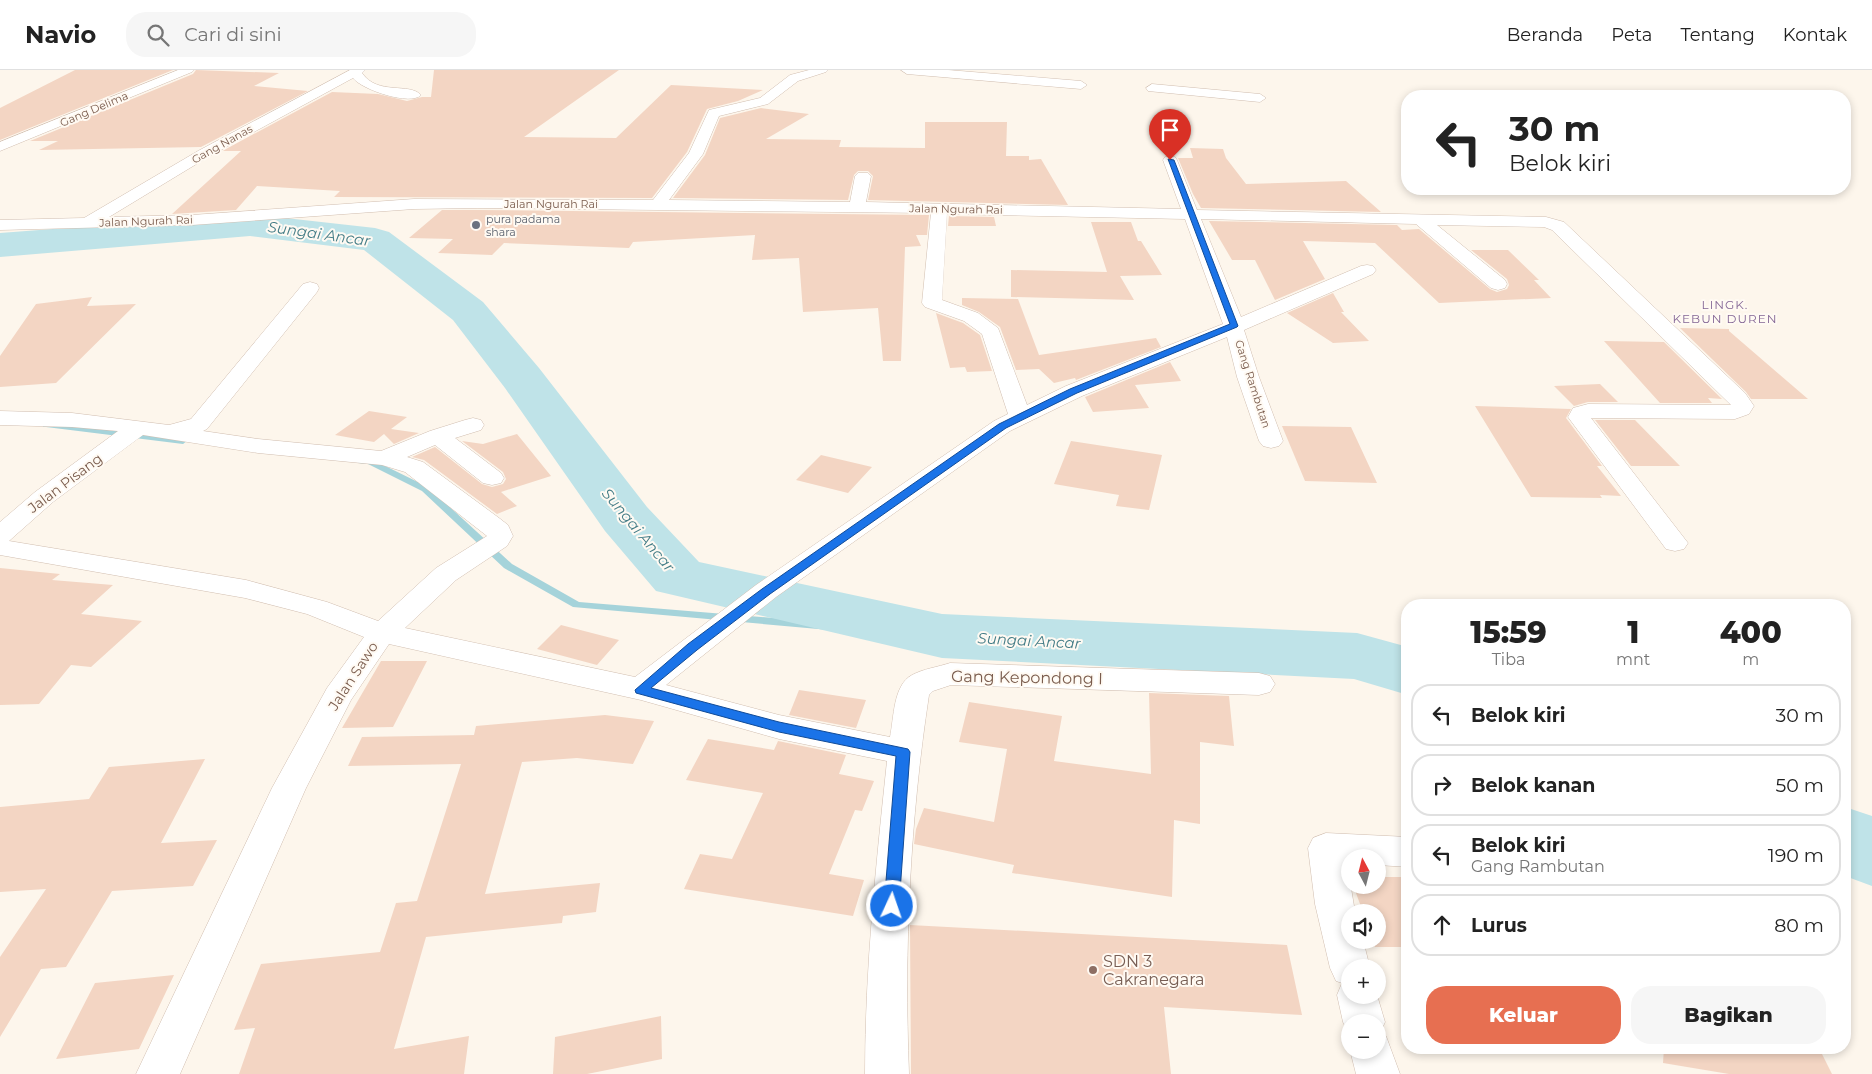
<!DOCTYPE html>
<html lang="id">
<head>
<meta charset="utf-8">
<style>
  body { margin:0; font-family:Montserrat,sans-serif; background:#f6f6f6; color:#222; height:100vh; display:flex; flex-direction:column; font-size:19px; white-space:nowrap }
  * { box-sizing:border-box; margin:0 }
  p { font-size:16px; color:#767676 }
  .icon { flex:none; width:28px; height:28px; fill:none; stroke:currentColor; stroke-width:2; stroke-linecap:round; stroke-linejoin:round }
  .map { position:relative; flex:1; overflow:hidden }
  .side { position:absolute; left:1401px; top:529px; width:450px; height:455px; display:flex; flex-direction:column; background:#fff; border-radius:20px; box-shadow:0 2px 8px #0003 }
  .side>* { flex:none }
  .top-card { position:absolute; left:1401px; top:20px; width:450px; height:105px; border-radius:20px; box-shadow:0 2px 8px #0003; background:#fff; color:#222; overflow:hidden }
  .needle { width:32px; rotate:353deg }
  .tools { position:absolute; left:1341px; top:779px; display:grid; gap:10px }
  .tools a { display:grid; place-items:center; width:45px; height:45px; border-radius:50%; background:#fff; box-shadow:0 2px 8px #0003; font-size:25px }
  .pin { position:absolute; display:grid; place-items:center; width:42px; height:42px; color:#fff; margin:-51px -21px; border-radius:50% 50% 50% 0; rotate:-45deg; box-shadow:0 0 5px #0007 }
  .pin .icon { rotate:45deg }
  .me { position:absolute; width:55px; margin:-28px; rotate:3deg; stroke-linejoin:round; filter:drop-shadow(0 0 4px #0008) }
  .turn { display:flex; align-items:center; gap:18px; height:105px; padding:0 25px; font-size:22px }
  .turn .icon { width:65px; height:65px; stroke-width:2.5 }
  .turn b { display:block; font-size:35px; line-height:42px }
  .eta { display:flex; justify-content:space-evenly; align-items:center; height:85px; text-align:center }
  .eta b { font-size:30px; font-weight:800; line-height:35px }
  .action { display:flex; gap:10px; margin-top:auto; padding:10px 25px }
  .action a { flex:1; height:58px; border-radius:20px; background:#e76f51; color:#fff; font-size:20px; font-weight:800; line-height:58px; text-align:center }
  .action a+a { background:#f6f6f6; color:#222 }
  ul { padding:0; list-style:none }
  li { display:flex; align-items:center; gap:15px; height:62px; margin:0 10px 8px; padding:0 15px; border:2px solid #e0e0e0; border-radius:20px }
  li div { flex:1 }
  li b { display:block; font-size:19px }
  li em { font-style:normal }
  header { display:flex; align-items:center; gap:30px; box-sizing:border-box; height:70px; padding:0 25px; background:#fff; border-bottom:1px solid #e0e0e0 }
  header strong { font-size:24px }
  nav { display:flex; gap:28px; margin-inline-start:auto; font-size:18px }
  .search { width:350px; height:45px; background:#f6f6f6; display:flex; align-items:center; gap:12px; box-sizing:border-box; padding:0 18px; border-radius:20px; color:#767676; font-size:19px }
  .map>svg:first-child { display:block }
</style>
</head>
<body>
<header>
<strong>Navio</strong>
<div class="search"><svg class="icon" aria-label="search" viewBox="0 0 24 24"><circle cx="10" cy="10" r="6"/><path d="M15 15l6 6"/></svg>Cari di sini</div>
<nav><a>Beranda</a><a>Peta</a><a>Tentang</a><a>Kontak</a></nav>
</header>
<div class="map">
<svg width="1872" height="1004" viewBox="0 0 1872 1004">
  <rect width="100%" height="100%" fill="#fdf6ec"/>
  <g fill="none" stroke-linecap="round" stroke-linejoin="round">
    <path fill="#a5d3da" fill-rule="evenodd" d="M 43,353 L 183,368 L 187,371 L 183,374 L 46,357 L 43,357 Z
      M 361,388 L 373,390 L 428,417 L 512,494 L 579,532 L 942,562 L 947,566 L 942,570 L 573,537 L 504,498 L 422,421 L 368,394 L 358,393 L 357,391 L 358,389 Z"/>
    <path fill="#bfe3e8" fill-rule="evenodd" d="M 250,144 L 375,158 L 389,162 L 483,232 L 539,298 L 647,437 L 699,492 L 942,544 L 1357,563 L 1408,577 L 1408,625 L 1354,609 L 942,588 L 656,521 L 605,461 L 505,318 L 453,250 L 364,180 L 250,166 L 0,187 L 0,163 Z
      M 1845,737 L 1872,746 L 1872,816 L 1845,806 Z"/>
  </g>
  <path fill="#f3d5c3" d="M 75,0 L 173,0 L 0,70 L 0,38 Z
    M 196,0 L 279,3 L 254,16 L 308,21 L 201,77 L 39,80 L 58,71 L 30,71 L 193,4 Z
    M 434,0 L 619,0 L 524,67 L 616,68 L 671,15 L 763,20 L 738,31 L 707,39 L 687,82 L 652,128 L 334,127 L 340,121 L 257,116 L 236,140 L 172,144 L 241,81 L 223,81 L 226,79 L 332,22 L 378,24 L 407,31 L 422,27 L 431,27 Z
    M 761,38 L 809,44 L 766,69 L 841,70 L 839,77 L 925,78 L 925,52 L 1007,52 L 1006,86 L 1029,86 L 1029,90 L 1041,89 L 1068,135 L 868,130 L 873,106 L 868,101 L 858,101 L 854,105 L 848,130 L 673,128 L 705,85 L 720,48 Z
    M 1190,78 L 1223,79 L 1226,88 L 1246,114 L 1346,111 L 1381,142 L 1201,138 L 1193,124 L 1178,88 L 1193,88 Z
    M 442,140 L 477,140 L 929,145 L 927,165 L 916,165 L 921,176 L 905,177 L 901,291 L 883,291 L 878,238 L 803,242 L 799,188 L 752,190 L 755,165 L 633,172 L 629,178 L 504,173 L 492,185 L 438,183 L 453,169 L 409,168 Z
    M 949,146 L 994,147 L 996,156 L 948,156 Z
    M 1209,151 L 1397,155 L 1402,160 L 1419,159 L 1490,219 L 1497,222 L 1507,219 L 1509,215 L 1507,209 L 1471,180 L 1508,180 L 1539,210 L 1534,210 L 1551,228 L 1439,233 L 1375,173 L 1303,171 L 1325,209 L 1275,230 L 1255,190 L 1232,190 Z
    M 1091,152 L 1131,152 L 1138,171 L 1141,171 L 1162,205 L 1120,206 L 1134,230 L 1011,227 L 1011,200 L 1107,202 Z
    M 1333,223 L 1344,242 L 1341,242 L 1369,271 L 1333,273 L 1287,243 Z
    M 92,227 L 87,236 L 136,234 L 56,313 L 0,317 L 0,286 L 36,234 Z
    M 962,228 L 1018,229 L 1039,285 L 1156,268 L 1161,277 L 1076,310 L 1075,308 L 1054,313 L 1039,299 L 1016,300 L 1000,257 L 979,242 L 962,235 Z
    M 936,243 L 963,253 L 980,265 L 992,301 L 967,302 L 965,297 L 950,298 Z
    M 1680,258 L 1729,259 L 1729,261 L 1808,329 L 1751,329 L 1746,322 Z
    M 1604,271 L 1664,272 L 1722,329 L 1708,328 L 1712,333 L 1660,333 Z
    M 1170,292 L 1181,311 L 1135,315 L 1149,338 L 1093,342 L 1085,327 Z
    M 1600,314 L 1618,332 L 1588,332 L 1574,336 L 1554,316 Z
    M 1475,336 L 1571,339 L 1566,348 L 1602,396 L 1597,396 L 1621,426 L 1600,425 L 1602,428 L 1531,427 Z
    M 369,341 L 407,347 L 391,359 L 419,363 L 394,374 L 384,364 L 374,372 L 335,365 Z
    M 1595,350 L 1635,350 L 1680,396 L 1631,396 Z
    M 1282,356 L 1351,357 L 1377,413 L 1305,411 Z
    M 517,364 L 551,406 L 501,422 L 517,436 L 497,444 L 424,390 L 412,387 L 435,377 L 482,414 L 492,417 L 503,414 L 506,409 L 503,402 L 462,371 L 483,374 Z
    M 1071,371 L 1162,385 L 1149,440 L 1116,436 L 1119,425 L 1054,414 Z
    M 821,385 L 872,397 L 848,423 L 796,410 Z
    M 0,498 L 60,504 L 52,510 L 113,515 L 81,544 L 142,551 L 91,597 L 71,595 L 39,634 L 0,635 Z
    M 561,555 L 619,570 L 597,595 L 537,579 Z
    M 381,591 L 427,591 L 393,657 L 342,658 Z
    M 799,620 L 866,630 L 856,658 L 789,645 Z
    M 1149,623 L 1229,626 L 1234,676 L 1200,672 L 1200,754 L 1174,750 L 1172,827 L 1012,803 L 1014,795 L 914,774 L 916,759 L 924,738 L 994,752 L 1007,679 L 959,672 L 969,632 L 1062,646 L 1054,691 L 1151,704 Z
    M 605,645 L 654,651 L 633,694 L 577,688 L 522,692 L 485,824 L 600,813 L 596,842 L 563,846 L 562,853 L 426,867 L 394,979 L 469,966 L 464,1004 L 239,1004 L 255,958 L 234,960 L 261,894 L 380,882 L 396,833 L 417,831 L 461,694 L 348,696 L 362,667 L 474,665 L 476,656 Z
    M 708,669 L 774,680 L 778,671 L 846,685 L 839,704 L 874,711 L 862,741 L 855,740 L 829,804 L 864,810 L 853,846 L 684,819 L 700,784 L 732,789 L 763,723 L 686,710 Z
    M 205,689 L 161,773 L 217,770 L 193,816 L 112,821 L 66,897 L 41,899 L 0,967 L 0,887 L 46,819 L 0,822 L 0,737 L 89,729 L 109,697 Z
    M 1378,807 L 1408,807 L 1408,877 L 1375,877 L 1373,870 L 1378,870 L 1378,842 L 1363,842 L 1353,815 L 1378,815 Z
    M 910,855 L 1287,875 L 1302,945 L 1164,937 L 1171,1004 L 911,1004 Z
    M 174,905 L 139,979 L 56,989 L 95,913 Z
    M 661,946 L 662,989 L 587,1004 L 553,1004 L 555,967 Z
    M 1664,978 L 1819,978 L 1832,1004 L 1729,1004 L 1663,993 Z"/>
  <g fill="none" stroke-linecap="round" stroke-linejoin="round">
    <g stroke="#d1beb0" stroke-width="1">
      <path id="minor" d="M 178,0 L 194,0 L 192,2 L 0,81 L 0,72 Z
        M 350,0 L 365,0 L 362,3 C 378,26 409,12 421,25 C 411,36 362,20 353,8 L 208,87 L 109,147 L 192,145 L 414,129 L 653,130 L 689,83 L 709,40 L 760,28 L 790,5 L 809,0 L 828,0 L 826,2 L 798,11 L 768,34 L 719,46 L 703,84 L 669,130 L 850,132 L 855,106 L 858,103 L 868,103 L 871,106 L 866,132 L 1181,139 L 1163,90 L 1165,87 L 1175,87 L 1177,90 L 1197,140 L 1546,147 L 1564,152 L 1745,323 L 1754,336 L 1749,344 L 1735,349 L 1591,348 L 1688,473 L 1684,479 L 1675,481 L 1666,479 L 1568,347 L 1573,338 L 1588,334 L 1731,335 L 1552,160 L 1544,157 L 1437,155 L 1505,210 L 1507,214 L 1505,218 L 1498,220 L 1491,218 L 1416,154 L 1201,149 L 1241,247 L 1361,196 L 1367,195 L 1373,196 L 1376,200 L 1373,204 L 1244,260 L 1259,307 L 1283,371 L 1279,376 L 1271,378 L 1263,376 L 1259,371 L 1237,307 L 1227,267 L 1082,326 L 1010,361 L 776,527 L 666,615 L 779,645 L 890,667 C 894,648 893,615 912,605 C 923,599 938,597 950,593 L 1259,603 L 1270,606 L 1275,614 L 1270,622 L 1259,625 L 951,615 L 933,621 L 929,625 C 910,749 904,878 909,1004 L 865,1004 C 865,899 876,795 887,691 L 779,669 L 641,630 L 389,574 L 351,630 L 306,718 L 180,1004 L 136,1004 L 272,718 L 327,618 L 364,567 L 307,544 L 245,528 L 0,485 L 0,452 L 35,422 L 118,361 L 72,357 L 0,355 L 0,341 L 72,343 L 169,355 L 191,349 L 303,214 L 310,212 L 317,214 L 319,218 L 317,222 L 207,359 L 203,361 L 258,369 L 381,381 L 430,361 L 465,350 L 473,348 L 481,350 L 484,355 L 481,360 L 455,368 L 501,403 L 504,408 L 501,413 L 492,415 L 483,413 L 435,375 L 407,387 L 423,392 L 499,448 L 508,455 L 513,466 L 507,476 L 456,510 L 405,558 L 635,607 L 756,515 L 994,351 L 1008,344 L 982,264 L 964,251 L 925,237 L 922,233 L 931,143 L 477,138 L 414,139 L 192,155 L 0,160 L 0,150 L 84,148 L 198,81 ZM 947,144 L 1185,149 L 1223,254 L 1066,316 L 1027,335 L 998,258 L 978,243 L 942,230 ZM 143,365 L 258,383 L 382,395 L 405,402 L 487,466 L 436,498 L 378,551 L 327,532 L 246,510 L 9,471 L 53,432 Z
        M 901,0 L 948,0 L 1081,11 L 1087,15 L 1081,19 L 907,4 Z
        M 1152,14 L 1260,24 L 1266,28 L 1260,32 L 1148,21 L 1146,18 Z
        M 1326,763 L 1408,767 L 1408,797 L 1378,795 L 1378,788 L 1350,788 L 1350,794 L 1347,794 L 1355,842 L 1350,842 L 1350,870 L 1363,870 L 1370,898 L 1350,898 L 1350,925 L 1377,925 L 1385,952 L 1380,963 L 1386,966 L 1400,1004 L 1356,1004 L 1350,980 L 1378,980 L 1378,952 L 1350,952 L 1350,966 L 1343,952 L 1337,925 L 1342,913 L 1336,911 L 1330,898 L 1315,834 L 1308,778 L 1313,768 Z"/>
    </g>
    <use href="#minor" fill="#fff" fill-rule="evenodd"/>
  </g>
  <path fill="#1a73e8" stroke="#114b97" d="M 1168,89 L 1174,90 L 1238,256 L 1237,257 L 1077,323 L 1006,358 L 770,524 L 697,580 L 651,618 L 779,652 L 908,679 L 910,682 L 899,836 L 897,841 L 892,843 L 886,841 L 884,836 L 896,686 L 779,662 L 636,623 L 635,620 L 688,574 L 762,519 L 999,354 L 1070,319 L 1230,254 Z"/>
  <circle fill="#6b7280" stroke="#fffaf3" stroke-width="2" cx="476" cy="155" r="5"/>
  <circle fill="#8d6e63" stroke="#fffaf3" stroke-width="2" cx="1093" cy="900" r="5"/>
  <g text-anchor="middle" stroke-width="4" stroke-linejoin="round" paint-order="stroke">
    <g font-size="11" fill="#7a5c4d" stroke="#fffaf3">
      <text transform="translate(94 39) rotate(-23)" y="4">Gang Delima</text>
      <text transform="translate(222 74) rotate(-29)" y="4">Gang Nanas</text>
      <text x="551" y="138">Jalan Ngurah Rai</text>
      <text transform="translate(956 139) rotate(1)" y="4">Jalan Ngurah Rai</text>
      <text transform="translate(146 151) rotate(-2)" y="4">Jalan Ngurah Rai</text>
      <text transform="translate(1253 314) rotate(72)" y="4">Gang Rambutan</text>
    </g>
    <g font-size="11" fill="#5b616d" stroke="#fffaf3" text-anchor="start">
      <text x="486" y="153">pura padama<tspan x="486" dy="13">shara</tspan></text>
    </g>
    <g font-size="12" letter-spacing="1" fill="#846695" stroke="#fffaf3">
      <text x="1725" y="239">LINGK.<tspan x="1725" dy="14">KEBUN DUREN</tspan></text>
    </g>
    <g font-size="14" fill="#7a5c4d" stroke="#fffaf3">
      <text transform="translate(65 413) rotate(-37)" y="5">Jalan Pisang</text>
      <text transform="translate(353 606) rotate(-57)" y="5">Jalan Sawo</text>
    </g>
    <g font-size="15" font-style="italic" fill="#437c86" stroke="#fffaf3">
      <text transform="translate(319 164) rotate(8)" y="5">Sungai Ancar</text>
      <text transform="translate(638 460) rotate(50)" y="5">Sungai Ancar</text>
      <text transform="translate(1029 571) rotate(3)" y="5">Sungai Ancar</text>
    </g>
    <g font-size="16" fill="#7a5c4d" stroke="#fffaf3">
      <text transform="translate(1027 607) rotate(1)" y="6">Gang Kepondong I</text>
    </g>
    <g font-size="16" fill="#785e54" stroke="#fffaf3" text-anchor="start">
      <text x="1103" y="897">SDN 3<tspan x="1103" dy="18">Cakranegara</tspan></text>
    </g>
  </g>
</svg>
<div class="tools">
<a><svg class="needle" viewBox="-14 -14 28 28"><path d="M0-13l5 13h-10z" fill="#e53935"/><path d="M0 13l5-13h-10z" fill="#767676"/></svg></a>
<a><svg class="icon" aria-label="sound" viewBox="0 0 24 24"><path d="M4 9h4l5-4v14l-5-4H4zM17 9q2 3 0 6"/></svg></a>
<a>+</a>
<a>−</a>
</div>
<div class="pin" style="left:1170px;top:90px;background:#d93025"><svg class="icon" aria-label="arrive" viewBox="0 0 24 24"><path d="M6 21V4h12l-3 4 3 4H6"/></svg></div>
<svg class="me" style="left:892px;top:836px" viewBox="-20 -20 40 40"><circle r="17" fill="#1a73e8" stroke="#fff" stroke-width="3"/><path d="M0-11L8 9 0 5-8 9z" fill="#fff"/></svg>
<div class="top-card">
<div class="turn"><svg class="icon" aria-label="left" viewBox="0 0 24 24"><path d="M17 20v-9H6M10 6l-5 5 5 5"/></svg><div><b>30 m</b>Belok kiri</div></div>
</div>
<section class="side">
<div class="eta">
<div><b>15:59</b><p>Tiba</p></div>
<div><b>1</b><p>mnt</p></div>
<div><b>400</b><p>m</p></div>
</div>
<ul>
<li><svg class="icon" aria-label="left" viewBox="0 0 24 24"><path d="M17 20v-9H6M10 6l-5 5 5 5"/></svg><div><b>Belok kiri</b></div><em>30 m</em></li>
<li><svg class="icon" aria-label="right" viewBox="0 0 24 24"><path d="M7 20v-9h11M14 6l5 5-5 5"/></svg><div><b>Belok kanan</b></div><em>50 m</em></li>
<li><svg class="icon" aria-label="left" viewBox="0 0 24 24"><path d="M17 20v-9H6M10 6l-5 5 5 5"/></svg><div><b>Belok kiri</b><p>Gang Rambutan</p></div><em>190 m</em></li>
<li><svg class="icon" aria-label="ahead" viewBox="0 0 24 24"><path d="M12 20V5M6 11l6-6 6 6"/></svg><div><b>Lurus</b></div><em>80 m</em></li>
</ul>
<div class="action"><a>Keluar</a><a>Bagikan</a></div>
</section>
</div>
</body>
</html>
